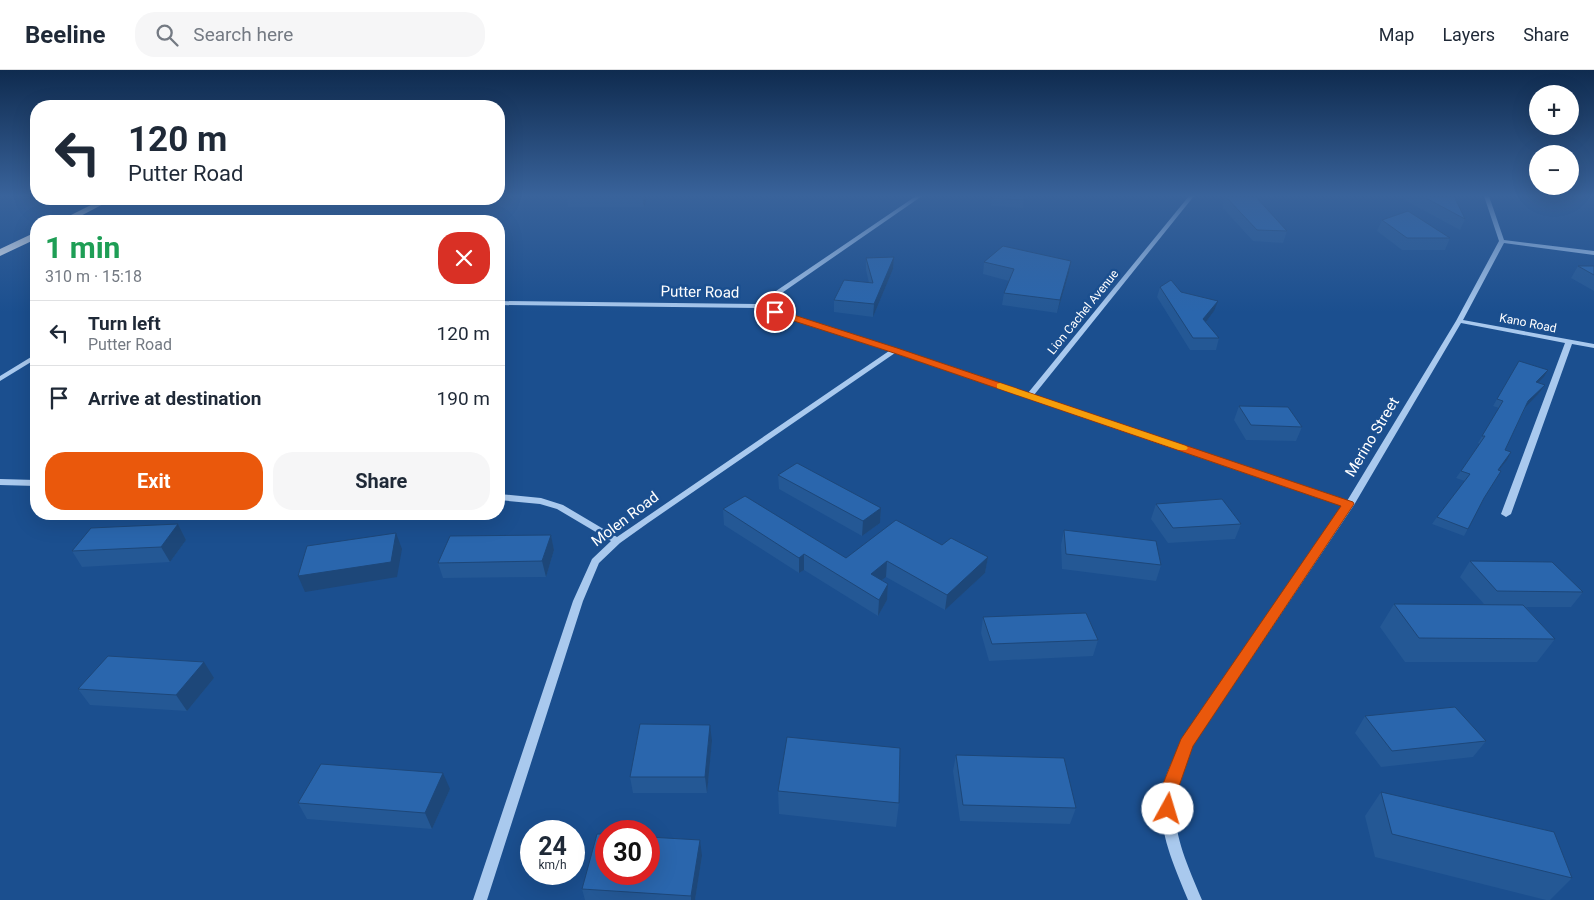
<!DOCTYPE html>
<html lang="en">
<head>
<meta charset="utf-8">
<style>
  body { margin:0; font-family:Roboto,sans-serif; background:#f6f6f7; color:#1f2937; height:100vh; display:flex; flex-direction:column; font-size:19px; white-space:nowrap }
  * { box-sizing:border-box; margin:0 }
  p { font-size:16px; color:#747a83 }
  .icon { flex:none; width:28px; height:28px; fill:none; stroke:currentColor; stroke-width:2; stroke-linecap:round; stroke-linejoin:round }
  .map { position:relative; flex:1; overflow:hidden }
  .panel { position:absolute; left:30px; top:145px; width:475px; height:305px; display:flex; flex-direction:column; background:#fff; border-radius:20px; box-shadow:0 5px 20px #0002 }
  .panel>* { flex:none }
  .guide { position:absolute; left:30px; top:30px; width:475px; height:105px; border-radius:20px; box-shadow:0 5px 20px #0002; background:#fff; color:#1f2937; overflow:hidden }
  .buttons { position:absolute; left:1529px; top:15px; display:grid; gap:10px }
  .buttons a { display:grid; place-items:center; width:50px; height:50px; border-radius:50%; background:#fff; box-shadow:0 5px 20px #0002; font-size:25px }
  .speed { position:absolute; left:520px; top:750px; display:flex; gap:10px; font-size:25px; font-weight:700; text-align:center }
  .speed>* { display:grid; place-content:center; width:65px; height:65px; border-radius:50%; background:#fff; box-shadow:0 5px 20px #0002; line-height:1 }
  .speed small { font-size:12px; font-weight:400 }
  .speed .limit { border:8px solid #d22; background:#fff; color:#111 }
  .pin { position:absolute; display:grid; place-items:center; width:42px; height:42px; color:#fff; margin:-21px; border:2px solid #fff; border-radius:50%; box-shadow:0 1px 5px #0007 }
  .me { position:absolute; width:55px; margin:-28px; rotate:6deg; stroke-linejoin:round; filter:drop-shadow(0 0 4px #0008) }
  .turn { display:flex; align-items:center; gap:18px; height:105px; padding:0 15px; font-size:22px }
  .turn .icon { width:65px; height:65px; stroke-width:2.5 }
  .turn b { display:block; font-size:35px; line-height:42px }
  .round { display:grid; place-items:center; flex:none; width:52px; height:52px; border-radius:20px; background:#f6f6f7 }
  .overview { display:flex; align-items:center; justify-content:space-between; height:85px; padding:0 15px }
  h1 { font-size:30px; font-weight:700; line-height:38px; color:#1e9e55 }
  .button { display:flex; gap:10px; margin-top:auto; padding:10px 15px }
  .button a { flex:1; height:58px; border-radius:20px; background:#ea580c; color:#fff; font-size:20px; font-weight:700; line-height:58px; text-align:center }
  .button a+a { background:#f6f6f7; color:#1f2937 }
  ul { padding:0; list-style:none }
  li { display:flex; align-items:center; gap:15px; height:65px; padding:0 15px; border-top:1px solid #e0e1e3 }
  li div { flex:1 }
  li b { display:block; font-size:19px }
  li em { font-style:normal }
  header { display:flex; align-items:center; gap:30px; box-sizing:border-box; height:70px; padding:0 25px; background:#fff; border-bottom:1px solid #e0e1e3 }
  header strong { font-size:24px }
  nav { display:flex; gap:28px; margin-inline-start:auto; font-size:18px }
  .search { width:350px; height:45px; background:#f6f6f7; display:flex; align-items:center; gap:12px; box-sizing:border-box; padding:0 18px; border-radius:20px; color:#747a83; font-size:19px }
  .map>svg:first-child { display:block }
</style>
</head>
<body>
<header>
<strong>Beeline</strong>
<div class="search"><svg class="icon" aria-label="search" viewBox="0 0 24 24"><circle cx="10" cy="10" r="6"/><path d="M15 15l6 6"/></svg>Search here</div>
<nav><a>Map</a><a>Layers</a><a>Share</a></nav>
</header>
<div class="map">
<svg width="1594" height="830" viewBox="0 0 1594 830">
  <rect width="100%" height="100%" fill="#1b4f8f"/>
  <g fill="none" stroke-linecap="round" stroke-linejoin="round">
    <path fill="#a9c9ee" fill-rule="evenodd" d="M 916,126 L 922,126 L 763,236 L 1028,323 L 1189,126 L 1194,126 L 1034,325 L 1347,431 L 1456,251 L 1499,171 L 1484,126 L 1489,126 L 1504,170 L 1594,181 L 1594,185 L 1504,173 L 1463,250 L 1594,274 L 1594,278 L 1572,274 L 1511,444 L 1506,447 L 1501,444 L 1565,273 L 1461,253 L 1354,435 L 1191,678 C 1162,739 1177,771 1202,830 L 1188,830 C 1173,793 1154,754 1164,713 C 1168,698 1176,684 1183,670 L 1344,436 L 895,283 L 648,453 L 620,473 L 599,493 L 583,531 L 487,830 L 473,830 L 573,531 L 592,489 L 611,471 L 557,439 L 540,434 L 499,430 L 499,424 L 541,428 L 563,435 L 617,467 L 889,281 L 757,238 L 499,235 L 499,231 L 757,234 Z
      M 36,284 L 36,289 L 0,311 L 0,306 Z
      M 0,409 L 36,410 L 36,416 L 0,415 Z"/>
    <path fill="#fff" fill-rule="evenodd" d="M 103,129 L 113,129 L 71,151 L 59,151 Z
      M 36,162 L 36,169 L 0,186 L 0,179 Z"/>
  </g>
  <path fill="#245895" d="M 567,126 L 648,126 L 644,137 L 568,137 Z
    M 992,126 L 1024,126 L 1023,138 L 991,136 Z
    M 1225,126 L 1287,161 L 1283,173 L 1253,171 L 1222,137 Z
    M 1397,126 L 1454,126 L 1465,149 L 1460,160 Z
    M 1382,150 L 1450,168 L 1445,180 L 1402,180 L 1377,161 Z
    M 894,187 L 893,199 L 873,247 L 834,242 L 834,230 L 869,213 L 866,200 L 866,188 Z
    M 1071,191 L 1069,203 L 1057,243 L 1002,235 L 1004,223 L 1009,211 L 983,204 L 984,192 Z
    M 1578,196 L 1594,196 L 1594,221 L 1571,208 Z
    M 1160,217 L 1181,222 L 1214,241 L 1206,252 L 1219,268 L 1216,280 L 1190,280 L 1157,227 Z
    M 1519,291 L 1548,300 L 1544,307 L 1538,313 L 1545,315 L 1540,322 L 1526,337 L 1505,380 L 1511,382 L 1499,400 L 1464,466 L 1432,454 L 1437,447 L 1465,411 L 1456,408 L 1461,401 L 1480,374 L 1478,373 L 1499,338 L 1493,336 Z
    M 1239,336 L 1302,357 L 1296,371 L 1246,370 L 1234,350 Z
    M 778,405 L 881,438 L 880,453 L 862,466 L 779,419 Z
    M 1156,434 L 1241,454 L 1235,469 L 1168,473 L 1151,449 Z
    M 723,439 L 846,488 L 942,475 L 988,487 L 985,503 L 945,540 L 886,507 L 882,510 L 888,514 L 887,530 L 878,546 L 804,500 L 799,503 L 724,455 Z
    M 178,454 L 186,470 L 170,492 L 82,497 L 72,481 Z
    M 1064,460 L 1161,495 L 1156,511 L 1062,499 L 1061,475 Z
    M 551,465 L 554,480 L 546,507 L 443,508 L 438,493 Z
    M 1470,491 L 1583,522 L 1571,537 L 1526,537 L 1555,569 L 1537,592 L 1405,592 L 1380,557 L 1394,534 L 1484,534 L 1460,507 Z
    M 983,547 L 1098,570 L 1093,586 L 989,591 L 981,563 Z
    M 214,608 L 187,641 L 90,635 L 78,619 Z
    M 1365,646 L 1486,671 L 1473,687 L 1381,697 L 1355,663 Z
    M 712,671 L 707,723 L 633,723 L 630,707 Z
    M 956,685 L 1076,738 L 1070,754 L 960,751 L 953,701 Z
    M 450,719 L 432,759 L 307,749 L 298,733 Z
    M 778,721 L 899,733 L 896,757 L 779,744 Z
    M 1381,722 L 1572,808 L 1550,830 L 1546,830 L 1375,787 L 1365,746 Z
    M 702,786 L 695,830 L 585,830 L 582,819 Z"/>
  <path fill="#1d4779" d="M 642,126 L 648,126 L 644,137 Z
    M 894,187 L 893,199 L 873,247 L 874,234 Z
    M 1071,191 L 1069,203 L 1057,243 L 1060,230 Z
    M 1218,231 L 1214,241 L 1200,260 L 1203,249 Z
    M 1548,300 L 1544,307 L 1532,319 L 1536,312 Z
    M 1545,315 L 1540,322 L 1524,339 L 1528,331 Z
    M 1511,382 L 1507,390 L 1493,407 L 1498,400 Z
    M 881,438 L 880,453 L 862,466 L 863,451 Z
    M 178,454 L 186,470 L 170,492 L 161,477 Z
    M 396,463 L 402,479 L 397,507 L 305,522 L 298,506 Z
    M 551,465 L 554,480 L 546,507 L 542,491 Z
    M 804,484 L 804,500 L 799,503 L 799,488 Z
    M 988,487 L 985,503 L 945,540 L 947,525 Z
    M 887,491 L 886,507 L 870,519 L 871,504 Z
    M 888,514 L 887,530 L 878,546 L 879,530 Z
    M 204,592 L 214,608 L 187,641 L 176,625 Z
    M 710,655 L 712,671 L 707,723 L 705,707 Z
    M 443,703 L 450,719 L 432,759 L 425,743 Z
    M 700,770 L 702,786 L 695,830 L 691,830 L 691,826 Z"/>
  <path fill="#2a66ad" stroke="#1d4779" d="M 992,126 L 1024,126 L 1024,130 L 992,128 Z
    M 1225,126 L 1256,127 L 1287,161 L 1257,160 Z
    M 1422,126 L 1454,126 L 1465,149 Z
    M 1408,141 L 1450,168 L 1407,168 L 1382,150 Z
    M 1003,176 L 1071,191 L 1060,230 L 1004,223 L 1014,199 L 984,192 Z
    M 894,187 L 874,234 L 834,230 L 844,210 L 873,213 L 866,188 Z
    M 1578,196 L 1594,196 L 1594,205 Z
    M 1171,210 L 1181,222 L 1218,231 L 1203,249 L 1219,268 L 1193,268 L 1160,217 Z
    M 1519,291 L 1548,300 L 1536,312 L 1545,315 L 1528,331 L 1505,380 L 1511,382 L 1498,400 L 1501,401 L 1484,428 L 1468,459 L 1437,447 L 1470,404 L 1461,401 L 1485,366 L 1482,366 L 1503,331 L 1497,329 Z
    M 1239,336 L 1288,337 L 1302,357 L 1251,355 Z
    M 797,393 L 881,438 L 863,451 L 778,405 Z
    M 745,426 L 846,488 L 896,450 L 942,475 L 951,468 L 988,487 L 947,525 L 887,491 L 871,504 L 888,514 L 879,530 L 804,484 L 799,488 L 723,439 Z
    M 1222,429 L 1241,454 L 1173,458 L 1156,434 Z
    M 178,454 L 161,477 L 72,481 L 91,458 Z
    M 1064,460 L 1156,471 L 1161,495 L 1066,484 Z
    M 396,463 L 391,492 L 298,506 L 307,476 Z
    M 551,465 L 542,491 L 438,493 L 450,466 Z
    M 1470,491 L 1552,492 L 1583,522 L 1497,521 Z
    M 1394,534 L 1523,535 L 1555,569 L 1419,568 Z
    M 1086,543 L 1098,570 L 992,574 L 983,547 Z
    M 108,586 L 204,592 L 176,625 L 78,619 Z
    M 1455,637 L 1486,671 L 1392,681 L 1365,646 Z
    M 640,654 L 710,655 L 705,707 L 630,707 Z
    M 787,667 L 900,678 L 899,733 L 778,721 Z
    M 956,685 L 1064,688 L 1076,738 L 963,735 Z
    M 321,694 L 443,703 L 425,743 L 298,733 Z
    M 1381,722 L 1554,762 L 1572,808 L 1392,764 Z
    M 597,764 L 606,764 L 606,804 L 649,804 L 649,767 L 700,770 L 691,826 L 582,819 Z"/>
  <linearGradient id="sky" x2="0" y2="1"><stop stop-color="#0f2b4f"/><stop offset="0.52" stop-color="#39639b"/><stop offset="1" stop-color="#39639b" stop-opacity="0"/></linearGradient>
  <rect width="1594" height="242" fill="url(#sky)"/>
  <path fill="#ea580c" stroke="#983908" d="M 775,239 L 897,278 L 1353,432 L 1354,434 L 1193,676 L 1178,719 L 1176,739 L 1174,744 L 1168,746 L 1162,744 L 1160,739 L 1161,719 L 1181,669 L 1341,436 L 891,282 L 772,244 L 770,242 Z"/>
  <path fill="#f59e0b" d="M 1000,313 L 1186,376 L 1188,378 L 1186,380 L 1179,380 L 997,318 L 997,314 Z"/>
  <g text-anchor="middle" stroke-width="5" stroke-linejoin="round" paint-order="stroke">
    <g font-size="12" fill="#fff" stroke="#1b4f8f">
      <text transform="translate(1083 242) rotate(-51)" y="4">Lion Cachel Avenue</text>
      <text transform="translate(1528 253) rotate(11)" y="4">Kano Road</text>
    </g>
    <g font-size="15" fill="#fff" stroke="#1b4f8f">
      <text transform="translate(700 222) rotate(1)" y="5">Putter Road</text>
      <text transform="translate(1372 367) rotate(-59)" y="5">Merino Street</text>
      <text transform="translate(625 449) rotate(-37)" y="5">Molen Road</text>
    </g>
  </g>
</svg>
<div class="buttons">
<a>+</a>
<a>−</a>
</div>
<div class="speed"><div>24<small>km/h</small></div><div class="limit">30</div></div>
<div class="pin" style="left:775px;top:242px;background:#d93025"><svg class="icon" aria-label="arrive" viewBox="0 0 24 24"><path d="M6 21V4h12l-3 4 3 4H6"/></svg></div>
<svg class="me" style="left:1168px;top:739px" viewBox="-20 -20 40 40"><circle r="19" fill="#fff"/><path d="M0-13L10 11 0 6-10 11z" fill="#ea580c"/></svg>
<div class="guide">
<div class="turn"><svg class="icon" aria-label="left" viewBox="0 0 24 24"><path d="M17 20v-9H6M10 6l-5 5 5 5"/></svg><div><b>120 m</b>Putter Road</div></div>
</div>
<section class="panel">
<div class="overview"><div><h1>1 min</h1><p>310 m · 15:18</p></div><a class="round" style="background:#d93025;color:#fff"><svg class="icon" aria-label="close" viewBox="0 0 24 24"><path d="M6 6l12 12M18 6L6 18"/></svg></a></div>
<ul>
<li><svg class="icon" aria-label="left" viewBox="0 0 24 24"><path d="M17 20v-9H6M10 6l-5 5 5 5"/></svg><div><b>Turn left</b><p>Putter Road</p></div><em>120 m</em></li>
<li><svg class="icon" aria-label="arrive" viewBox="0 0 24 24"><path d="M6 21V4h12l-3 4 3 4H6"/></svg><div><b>Arrive at destination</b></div><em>190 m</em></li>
</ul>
<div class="button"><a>Exit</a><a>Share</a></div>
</section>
</div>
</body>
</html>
